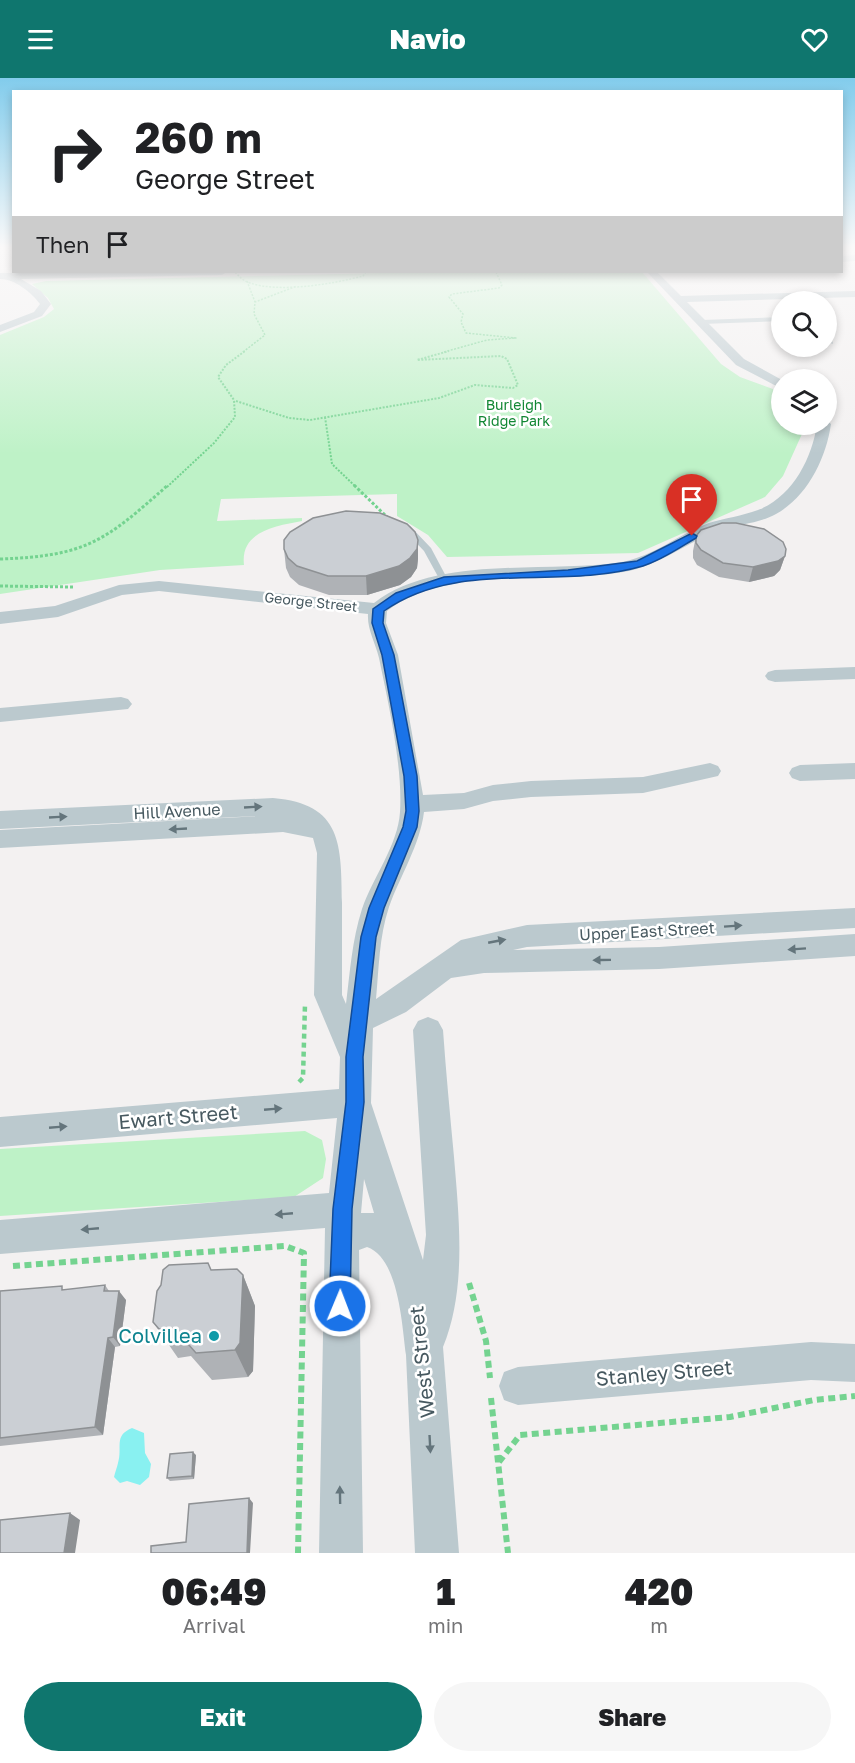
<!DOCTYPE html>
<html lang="en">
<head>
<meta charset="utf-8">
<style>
  body { margin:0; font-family:"Golos Text",sans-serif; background:#f6f6f6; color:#202124; height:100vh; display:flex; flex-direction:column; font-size:22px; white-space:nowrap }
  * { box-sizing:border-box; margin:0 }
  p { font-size:20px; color:#757577 }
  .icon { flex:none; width:33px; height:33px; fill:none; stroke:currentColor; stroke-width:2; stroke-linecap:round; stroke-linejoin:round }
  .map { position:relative; height:1475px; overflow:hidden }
  .drawer { display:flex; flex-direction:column; background:#fff; flex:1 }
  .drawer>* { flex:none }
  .hud { position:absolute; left:12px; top:12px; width:831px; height:183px; border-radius:0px; box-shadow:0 3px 9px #0003; background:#fff; color:#202124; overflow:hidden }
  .buttons { position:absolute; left:771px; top:213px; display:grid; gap:12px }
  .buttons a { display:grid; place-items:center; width:66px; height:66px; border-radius:50%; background:#fff; box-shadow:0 3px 9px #0003; font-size:30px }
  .pin { position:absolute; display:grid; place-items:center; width:51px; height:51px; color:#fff; margin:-62px -26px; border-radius:50% 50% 50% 0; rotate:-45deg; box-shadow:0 0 6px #0007 }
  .pin .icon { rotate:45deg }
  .me { position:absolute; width:66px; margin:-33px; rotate:1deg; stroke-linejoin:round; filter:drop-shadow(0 0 4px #0008) }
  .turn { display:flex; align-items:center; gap:21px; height:126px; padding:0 24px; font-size:27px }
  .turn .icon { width:78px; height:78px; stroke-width:2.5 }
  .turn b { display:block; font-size:42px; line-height:51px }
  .then { display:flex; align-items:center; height:57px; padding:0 24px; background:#0003; gap:12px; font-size:22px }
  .eta { display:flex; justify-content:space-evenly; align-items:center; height:102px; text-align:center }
  .eta b { font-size:36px; font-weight:800; line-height:42px }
  .button { display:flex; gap:12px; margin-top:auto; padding:12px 24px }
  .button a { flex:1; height:69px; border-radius:36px; background:#0f766e; color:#fff; font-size:24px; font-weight:800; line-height:69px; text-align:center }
  .button a+a { background:#f6f6f6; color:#202124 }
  header { display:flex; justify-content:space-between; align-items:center; height:78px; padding:0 24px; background:#0f766e; color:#fff; font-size:27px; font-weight:800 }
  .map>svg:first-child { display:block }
</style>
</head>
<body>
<header><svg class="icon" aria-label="menu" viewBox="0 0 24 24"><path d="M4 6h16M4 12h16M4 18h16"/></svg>Navio<svg class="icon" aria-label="heart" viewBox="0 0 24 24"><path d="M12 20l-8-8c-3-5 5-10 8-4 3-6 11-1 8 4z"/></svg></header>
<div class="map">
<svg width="855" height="1475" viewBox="0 0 855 1475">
  <rect width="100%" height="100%" fill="#f3f1f1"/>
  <path fill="#bef2c7" d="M 423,194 L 642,194 L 721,286 L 740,299 L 781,314 L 782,346 L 806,347 L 783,398 L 765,419 L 638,475 L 447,479 L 428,457 L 397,438 L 397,416 L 221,421 L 217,443 L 302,440 L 302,443 C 276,448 240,453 244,487 L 160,492 L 0,516 L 0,257 L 44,239 L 54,231 L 48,220 L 32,206 L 46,203 Z
    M 305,1053 L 322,1062 L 326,1081 L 323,1100 L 294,1119 L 0,1138 L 0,1071 Z"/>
  <path fill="#89f1f1" d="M 132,1350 L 144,1355 L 145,1375 L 151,1386 L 149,1399 L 140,1407 L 127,1403 L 120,1405 L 114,1399 C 115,1394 117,1390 118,1385 C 123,1369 113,1358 132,1350 Z"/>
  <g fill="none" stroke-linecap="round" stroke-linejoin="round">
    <path stroke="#74d390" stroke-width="1.5" stroke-dasharray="2 1.5" stroke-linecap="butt" d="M 235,194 C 240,199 243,203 250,205 C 280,215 333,206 363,198 L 366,194 L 407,194
      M 247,203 L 255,224
      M 243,274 L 265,257 L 254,236 L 255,224 L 297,208
      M 444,274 L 487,262 L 516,260 L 466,255 L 461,244 L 463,236 L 449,219 L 452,216 L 499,210 L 502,207 L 496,194"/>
    <path stroke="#74d390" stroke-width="2" stroke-dasharray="2 1.5" stroke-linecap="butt" d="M 236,323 L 289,340 L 310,342 L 439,320 L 475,307 L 513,310 L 518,307 L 507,281 L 501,278 L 417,282 L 449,273
      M 325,339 L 332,386 L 356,409
      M 167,409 L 214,365 L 235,339 L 234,322 L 218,299 L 226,287 L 245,273"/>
    <path stroke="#74d390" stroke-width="3" stroke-dasharray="3 2" stroke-linecap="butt" d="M 354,407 L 388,440
      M 0,481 C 87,478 105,463 168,407
      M 0,508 L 74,509"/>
    <path stroke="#74d390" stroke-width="4.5" stroke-dasharray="5 4" stroke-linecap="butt" d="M 299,1004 L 303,1000 L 305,926"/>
    <path stroke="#74d390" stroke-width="6" stroke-dasharray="7 4.5" stroke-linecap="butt" d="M 13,1188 L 285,1168 L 304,1175 L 298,1475
      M 469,1205 L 486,1263 L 490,1300
      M 491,1320 L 508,1475
      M 499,1384 L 520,1357 L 730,1339 L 814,1322 L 855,1318"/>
    <path fill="#bbc9ce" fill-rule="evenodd" d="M 782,239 L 782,243 L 702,246 L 699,244 L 702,242 Z
      M 826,259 L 833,264 L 833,266 L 826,264 Z
      M 404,448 L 410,448 L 431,470 L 448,502 L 447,504 L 441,504 L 424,473 L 404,452 Z"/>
    <path fill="#bbc9ce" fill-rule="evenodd" d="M 855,177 L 855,183 L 842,184 L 842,178 Z
      M 85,194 L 227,194 L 222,197 L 21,201 L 41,213 L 51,226 L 42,238 L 0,254 L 0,247 L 34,234 L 40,226 C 32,215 15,201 0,201 L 0,195 Z
      M 647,194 L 657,194 L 681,218 L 855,213 L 855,219 L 687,224 L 744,281 L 782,302 L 782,311 L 736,287 Z
      M 826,342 L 831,346 C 826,381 807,419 776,436 C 760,445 740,446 723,451 C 688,463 660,488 623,494 C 551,507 447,486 387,533 L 386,545 L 398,577 L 423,717 L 464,715 L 493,707 L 531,703 L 643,699 L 710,685 L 718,688 L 721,693 L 718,698 L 643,715 L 531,719 L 493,723 L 464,731 L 424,734 C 420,767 400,798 389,829 C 379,859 379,890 376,921 L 461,862 L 527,847 L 855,830 L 855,850 L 527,869 L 513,872 L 659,869 L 855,856 L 855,878 L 659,891 L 484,895 L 451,900 L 406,934 L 373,950 L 371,1025 L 423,1182 L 426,1157 L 413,952 L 418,943 L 428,939 L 438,943 L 443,952 C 446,994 450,1037 454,1079 C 459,1140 467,1211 443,1269 L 459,1475 L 415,1475 L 406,1277 C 402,1248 399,1180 367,1169 L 359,1172 L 363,1475 L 319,1475 L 325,1150 L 0,1176 L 0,1142 L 329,1115 L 337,1040 L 0,1069 L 0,1039 L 339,1011 L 340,979 L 314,917 L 317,775 L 313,760 L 283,754 L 0,770 L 0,752 L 277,737 L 0,751 L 0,733 L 273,720 C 343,726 341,767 342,825 C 342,856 342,886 342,917 L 346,926 C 350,894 352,862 362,831 C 373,799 398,767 400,734 C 403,689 388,624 379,580 C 375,564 367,551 368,536 L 159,513 L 122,517 L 58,539 L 0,546 L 0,534 L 55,528 L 119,507 L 159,503 L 374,525 C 438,476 546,496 622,484 C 654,478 679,456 709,445 C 725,440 742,438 758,432 C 792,419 812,381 817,346 L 826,346 ZM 364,1101 L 374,1135 L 361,1135 Z
      M 855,589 L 855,601 L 775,604 L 768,602 L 765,598 L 768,594 L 775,592 Z
      M 121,619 L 128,621 L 132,626 L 128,631 L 0,644 L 0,630 Z
      M 855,685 L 855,701 L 800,703 L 792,700 L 789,695 L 792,690 L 800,687 Z
      M 811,1264 L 855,1266 L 855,1304 L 811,1302 L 518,1327 L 504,1322 L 499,1308 L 504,1294 L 518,1289 Z"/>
  </g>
  <path fill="#afb2b6" d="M 696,458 L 785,478 L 780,492 L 774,498 L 749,504 L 719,499 L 697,487 L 693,480 L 693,473 Z
    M 284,471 L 418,481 L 417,490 L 411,499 L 400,507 L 367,517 L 329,517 L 299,507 L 290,499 L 286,490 Z
    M 211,1192 L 243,1197 L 255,1228 L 253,1293 L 248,1299 L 212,1302 L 191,1278 L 178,1280 L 153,1244 Z
    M 105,1207 L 109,1213 L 126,1222 L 120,1268 L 115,1269 L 103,1357 L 0,1368 L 0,1213 L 65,1212 Z
    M 196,1377 L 194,1401 L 170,1403 L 167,1400 Z"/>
  <path fill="#8e9194" d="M 418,462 L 418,481 L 417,490 L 411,499 L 400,507 L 367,517 L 366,498 Z
    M 785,478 L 780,492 L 774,498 L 749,504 L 753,489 Z
    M 243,1197 L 255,1228 L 253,1293 L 248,1299 L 235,1272 Z
    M 119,1213 L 126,1222 L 120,1268 L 113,1259 Z
    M 108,1260 L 115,1269 L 103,1357 L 95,1349 Z
    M 193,1374 L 196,1377 L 194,1401 L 192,1398 Z
    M 249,1420 L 253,1425 L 250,1475 L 247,1475 Z
    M 70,1435 L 80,1442 L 75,1475 L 64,1475 Z"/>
  <path fill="#cbcfd4" stroke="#8e9194" stroke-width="1.5" d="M 346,433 L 380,435 L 407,446 L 415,454 L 418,462 L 417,471 L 410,480 L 399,488 L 366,498 L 328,498 L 297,488 L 288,480 L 284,471 L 284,462 L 290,454 L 313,440 Z
    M 722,445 L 736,445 L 764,451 L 783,464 L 786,471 L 785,478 L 778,483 L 753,489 L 723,485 L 701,472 L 696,465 L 696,458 L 701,452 Z
    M 208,1185 L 211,1192 L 237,1191 L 243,1197 L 240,1265 L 235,1272 L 196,1275 L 174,1250 L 159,1251 L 153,1244 L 157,1213 L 161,1207 L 163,1192 L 169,1187 Z
    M 105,1207 L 104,1213 L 119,1213 L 113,1259 L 108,1260 L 95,1349 L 0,1360 L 0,1213 L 62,1208 L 62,1212 Z
    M 193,1374 L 192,1398 L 167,1400 L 170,1376 Z
    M 249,1420 L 247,1475 L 151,1475 L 151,1468 L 186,1464 L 189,1426 Z
    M 70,1435 L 64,1475 L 0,1475 L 0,1442 Z"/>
  <defs><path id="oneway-solid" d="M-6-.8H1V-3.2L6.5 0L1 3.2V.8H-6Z" transform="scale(1.5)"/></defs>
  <g fill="#64757c">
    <use href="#oneway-solid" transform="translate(253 729) rotate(-3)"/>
    <use href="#oneway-solid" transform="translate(58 739) rotate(-3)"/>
    <use href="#oneway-solid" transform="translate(178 751) rotate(177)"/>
    <use href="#oneway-solid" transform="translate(733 848) rotate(-4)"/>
    <use href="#oneway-solid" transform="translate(497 863) rotate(-11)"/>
    <use href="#oneway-solid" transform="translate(797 871) rotate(176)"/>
    <use href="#oneway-solid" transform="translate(602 882) rotate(179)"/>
    <use href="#oneway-solid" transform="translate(273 1031) rotate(-5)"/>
    <use href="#oneway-solid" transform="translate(58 1049) rotate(-5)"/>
    <use href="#oneway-solid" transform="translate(284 1136) rotate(175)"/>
    <use href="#oneway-solid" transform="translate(90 1151) rotate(175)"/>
    <use href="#oneway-solid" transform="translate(430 1366) rotate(87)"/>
    <use href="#oneway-solid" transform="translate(340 1417) rotate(-91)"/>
  </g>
  <linearGradient id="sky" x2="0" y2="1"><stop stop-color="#82ccec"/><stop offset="0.45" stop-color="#faf9f9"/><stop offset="1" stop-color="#faf9f9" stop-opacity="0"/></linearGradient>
  <rect width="855" height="376" fill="url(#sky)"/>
  <path fill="#1a73e8" stroke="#114b97" stroke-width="1.5" d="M 692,455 L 697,458 L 696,460 C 679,470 662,482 643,488 C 558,513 459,480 384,533 L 383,545 L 394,577 L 417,698 L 419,733 L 417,749 L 384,830 L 376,859 L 363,979 L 364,1024 L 352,1131 L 350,1228 L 347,1236 L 340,1239 L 332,1236 L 329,1228 L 333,1131 L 346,1024 L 346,979 L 361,859 L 369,830 L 403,749 L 406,733 L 404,698 L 382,577 L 372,545 L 373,531 L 396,515 L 444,499 L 568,492 L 637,483 Z"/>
  <circle fill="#0f9aa8" stroke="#fff" stroke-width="2" cx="214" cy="1258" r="6"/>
  <g text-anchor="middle" stroke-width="5" stroke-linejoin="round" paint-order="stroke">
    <g font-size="14" fill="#128734" stroke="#fff">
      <text x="514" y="332">Burleigh<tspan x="514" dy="16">Ridge Park</tspan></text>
    </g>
    <g font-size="14" fill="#475960" stroke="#fff">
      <text transform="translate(311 524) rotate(6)" y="5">George Street</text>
    </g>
    <g font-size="16" fill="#475960" stroke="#fff">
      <text transform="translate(177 733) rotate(-3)" y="6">Hill Avenue</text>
      <text transform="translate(647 853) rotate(-3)" y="6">Upper East Street</text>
    </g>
    <g font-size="20" fill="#475960" stroke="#fff">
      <text transform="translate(178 1039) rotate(-5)" y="7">Ewart Street</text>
      <text transform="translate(422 1284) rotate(-96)" y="7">West Street</text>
      <text transform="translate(664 1295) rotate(-5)" y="7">Stanley Street</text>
    </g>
    <g font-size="20" fill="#0d838f" stroke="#fff" text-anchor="end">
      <text x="202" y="1265">Colvillea</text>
    </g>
  </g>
</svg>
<div class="buttons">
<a><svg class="icon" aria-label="search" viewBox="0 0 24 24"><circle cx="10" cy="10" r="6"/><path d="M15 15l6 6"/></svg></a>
<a><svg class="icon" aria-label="layers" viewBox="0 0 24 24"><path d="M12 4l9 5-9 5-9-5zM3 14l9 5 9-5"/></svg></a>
</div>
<div class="pin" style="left:692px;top:458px;background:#d93025"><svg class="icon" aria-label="arrive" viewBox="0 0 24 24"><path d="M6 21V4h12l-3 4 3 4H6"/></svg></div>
<svg class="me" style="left:340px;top:1228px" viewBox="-20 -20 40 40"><circle r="17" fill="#1a73e8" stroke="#fff" stroke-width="3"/><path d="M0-11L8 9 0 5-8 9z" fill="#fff"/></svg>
<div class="hud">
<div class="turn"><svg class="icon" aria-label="right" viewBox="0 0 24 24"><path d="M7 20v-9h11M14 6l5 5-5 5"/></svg><div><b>260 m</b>George Street</div></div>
<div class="then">Then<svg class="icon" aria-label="arrive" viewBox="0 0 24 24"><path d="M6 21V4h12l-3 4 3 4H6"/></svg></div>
</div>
</div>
<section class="drawer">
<div class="eta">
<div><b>06:49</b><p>Arrival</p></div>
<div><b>1</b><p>min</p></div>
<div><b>420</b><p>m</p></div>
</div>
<div class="button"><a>Exit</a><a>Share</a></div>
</section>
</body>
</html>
